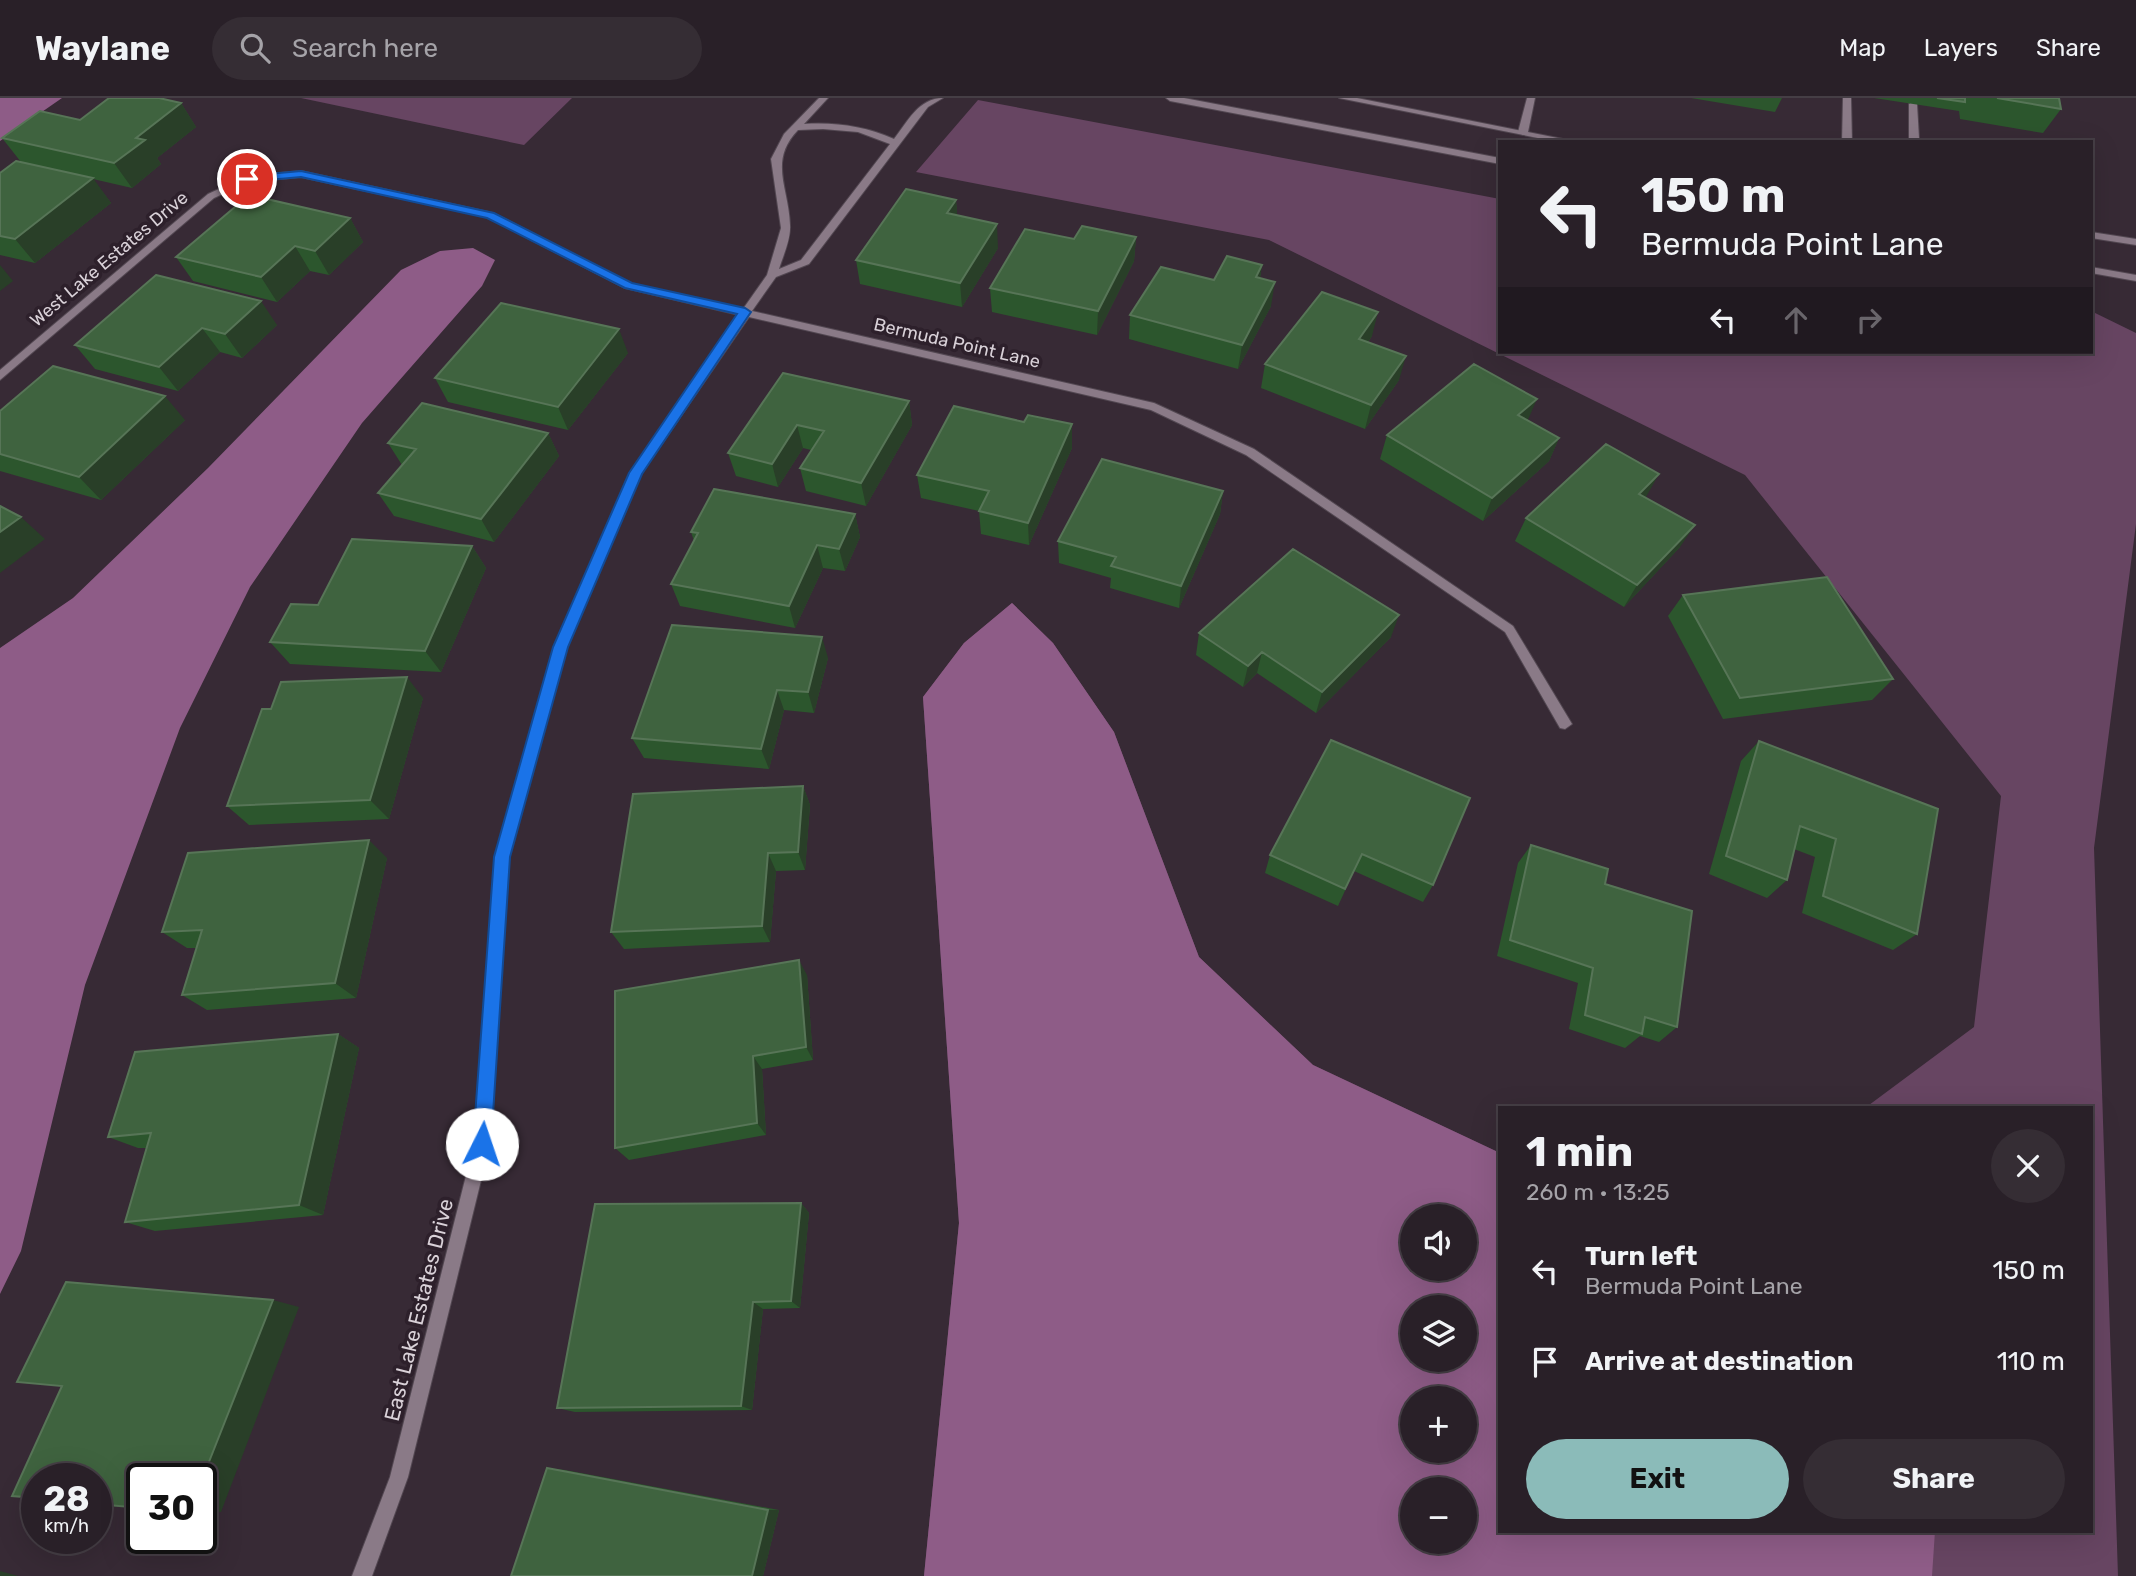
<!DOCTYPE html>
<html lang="en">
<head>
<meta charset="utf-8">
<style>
  body { margin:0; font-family:Rubik,sans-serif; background:#352d34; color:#f1f3f6; height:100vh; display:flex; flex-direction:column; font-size:26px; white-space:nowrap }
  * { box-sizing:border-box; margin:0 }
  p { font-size:23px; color:#a5a3a8 }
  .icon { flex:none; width:38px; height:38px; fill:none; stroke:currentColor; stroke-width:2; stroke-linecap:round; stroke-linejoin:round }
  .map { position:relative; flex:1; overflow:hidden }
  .side { position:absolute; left:1498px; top:1008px; width:595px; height:427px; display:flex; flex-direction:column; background:#292028; border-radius:0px; box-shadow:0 7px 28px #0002,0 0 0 2px #453e45 }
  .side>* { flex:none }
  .banner { position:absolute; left:1498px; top:42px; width:595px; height:214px; border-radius:0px; box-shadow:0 7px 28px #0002,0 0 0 2px #453e45; background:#292028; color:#f1f3f6; overflow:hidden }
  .tools { position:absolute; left:1400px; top:1106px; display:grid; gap:14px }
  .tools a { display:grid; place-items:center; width:77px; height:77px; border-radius:50%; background:#292028; box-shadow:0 7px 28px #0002,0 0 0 2px #453e45; font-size:35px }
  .speed { position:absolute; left:21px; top:1365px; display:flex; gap:14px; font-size:35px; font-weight:700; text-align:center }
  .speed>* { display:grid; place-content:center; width:91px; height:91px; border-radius:50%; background:#292028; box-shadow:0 7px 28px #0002,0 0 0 2px #453e45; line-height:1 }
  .speed small { font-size:18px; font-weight:400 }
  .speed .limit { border:4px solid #111; border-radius:10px; background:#fff; color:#111 }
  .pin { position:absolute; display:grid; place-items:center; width:60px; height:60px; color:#fff; margin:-30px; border:4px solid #fff; border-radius:50%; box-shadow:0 2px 7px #0007 }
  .me { position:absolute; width:77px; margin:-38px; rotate:4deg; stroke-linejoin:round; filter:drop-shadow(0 0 5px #0008) }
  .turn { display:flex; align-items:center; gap:24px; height:147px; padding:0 28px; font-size:32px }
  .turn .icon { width:91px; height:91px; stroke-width:2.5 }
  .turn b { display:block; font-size:49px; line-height:60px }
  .lanes { display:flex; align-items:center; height:66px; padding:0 28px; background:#0003; justify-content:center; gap:35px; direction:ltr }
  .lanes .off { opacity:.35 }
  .round { display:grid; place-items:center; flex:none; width:74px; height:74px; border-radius:37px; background:#352d34 }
  .head { display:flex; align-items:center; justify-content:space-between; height:119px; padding:0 28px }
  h1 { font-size:42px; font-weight:700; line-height:52px }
  .primary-button { display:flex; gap:14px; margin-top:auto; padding:14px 28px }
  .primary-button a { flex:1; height:80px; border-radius:42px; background:#8bbbb9; color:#111; font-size:28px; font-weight:700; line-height:80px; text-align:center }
  .primary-button a+a { background:#352d34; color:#f1f3f6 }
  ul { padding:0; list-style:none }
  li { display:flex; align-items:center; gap:21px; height:91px; padding:0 28px }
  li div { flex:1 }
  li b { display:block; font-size:26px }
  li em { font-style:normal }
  header { display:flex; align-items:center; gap:42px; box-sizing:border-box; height:98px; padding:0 35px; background:#292028; border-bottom:2px solid #453e45 }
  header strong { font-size:33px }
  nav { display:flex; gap:38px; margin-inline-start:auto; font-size:24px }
  .search { width:490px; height:63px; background:#352d34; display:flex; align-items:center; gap:18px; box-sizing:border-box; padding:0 24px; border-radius:38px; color:#a5a3a8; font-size:26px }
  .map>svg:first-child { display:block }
</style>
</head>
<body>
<header>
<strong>Waylane</strong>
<div class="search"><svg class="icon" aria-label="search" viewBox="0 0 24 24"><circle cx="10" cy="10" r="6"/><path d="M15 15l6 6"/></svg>Search here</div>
<nav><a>Map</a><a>Layers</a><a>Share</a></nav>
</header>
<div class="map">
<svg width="2136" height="1478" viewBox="0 0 2136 1478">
  <rect width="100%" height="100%" fill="#372a35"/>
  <path fill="#674562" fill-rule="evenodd" d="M 301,0 L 572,0 L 524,47 Z
    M 978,2 L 1500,101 L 1500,254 L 2091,254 L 2091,213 L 2136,235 L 2136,426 L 2094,750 L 2118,1478 L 924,1478 L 959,1125 L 923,599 L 964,545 L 1012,505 L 1053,545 L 1114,634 L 1199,859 L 1313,967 L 1500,1055 L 1500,1433 L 2091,1433 L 2091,1010 L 1865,1010 L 1974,929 L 2001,698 L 1745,377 L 1269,142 L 916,74 ZM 1412,1118 L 1465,1118 L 1465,1171 L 1412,1171 ZM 1412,1209 L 1465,1209 L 1465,1262 L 1412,1262 ZM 1412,1300 L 1465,1300 L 1465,1353 L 1412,1353 ZM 1412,1391 L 1465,1391 L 1465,1444 L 1412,1444 Z"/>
  <path fill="#8e5c87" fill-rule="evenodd" d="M 0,0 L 62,0 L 0,43 Z
    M 473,150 L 495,162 L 482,188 L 362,325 L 250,489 L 180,630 L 85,887 L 21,1153 L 0,1196 L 0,550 L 73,500 L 208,370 L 401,172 L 440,153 Z
    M 1012,505 L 1053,545 L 1114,634 L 1199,859 L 1313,967 L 1500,1055 L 1500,1433 L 1935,1433 L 1932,1478 L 924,1478 L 959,1125 L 923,599 L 964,545 ZM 1412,1118 L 1465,1118 L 1465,1171 L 1412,1171 ZM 1412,1209 L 1465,1209 L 1465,1262 L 1412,1262 ZM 1412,1300 L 1465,1300 L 1465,1353 L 1412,1353 ZM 1412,1391 L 1465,1391 L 1465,1444 L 1412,1444 Z"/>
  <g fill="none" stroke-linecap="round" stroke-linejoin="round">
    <g stroke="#524751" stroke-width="2">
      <path id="lane" d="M 1527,0 L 1535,0 L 1528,34 L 1523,37 L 1518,34 Z
        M 1843,0 L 1851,0 L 1852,44 L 1842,44 Z
        M 1913,3 L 1917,6 L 1919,40 L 1914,43 L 1909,40 L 1909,6 Z"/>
    </g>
    <g stroke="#524751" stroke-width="2">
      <path id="street" d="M 819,0 L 828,0 L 804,26 C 835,24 865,28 894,41 C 908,23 919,0 943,0 L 928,9 L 809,166 L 776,179 L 752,213 L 1154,305 L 1254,351 L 1513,528 L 1572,626 L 1565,631 L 1560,630 L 1505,534 L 1246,357 L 1151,312 L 749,219 L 641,376 L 567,549 L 509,759 L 490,1046 L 408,1379 L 372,1478 L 352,1478 L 390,1379 L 474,1046 L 495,759 L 555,549 L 630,375 L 739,217 L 625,190 L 487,119 L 301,79 L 249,84 L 214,100 L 0,282 L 0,272 L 208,96 L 247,78 L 301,73 L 493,115 L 632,186 L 743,211 L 767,177 L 781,130 L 771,61 L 784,36 ZM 823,31 L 858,34 L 890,46 L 801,162 L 779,171 C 783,158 791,141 790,127 C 789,90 768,63 798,32 Z
        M 1166,0 L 1184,0 L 1500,60 L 1500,66 L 1170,3 Z
        M 1339,0 L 1357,0 L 1578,44 L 1558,44 Z
        M 2091,134 L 2136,141 L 2136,147 L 2091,140 Z
        M 2091,169 L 2136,177 L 2136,183 L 2091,175 Z"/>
    </g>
    <use href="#lane" fill="#8a7a87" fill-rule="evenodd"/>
    <use href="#street" fill="#8a7a87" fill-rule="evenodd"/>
  </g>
  <path fill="#2c562d" d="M 1691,0 L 1782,0 L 1775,14 Z
    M 1874,0 L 2059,0 L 2061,11 L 2043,35 L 1960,21 L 1959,13 Z
    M 181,5 L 196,29 L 157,60 L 161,66 L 132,90 L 93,81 L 111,105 L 35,165 L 0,157 L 0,75 L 21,64 L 2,40 L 80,22 Z
    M 956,102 L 957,117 L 998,150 L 962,209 L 860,186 L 856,162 Z
    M 350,120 L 363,144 L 329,177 L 310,173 L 277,204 L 193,183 L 176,159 Z
    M 1136,139 L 1134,163 L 1097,237 L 992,214 L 990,190 L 1074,141 Z
    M 1262,167 L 1260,180 L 1271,208 L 1238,271 L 1129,241 L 1130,217 L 1214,182 Z
    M 156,177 L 277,227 L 242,260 L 220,254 L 178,293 L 95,271 L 75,247 Z
    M 1372,238 L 1368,244 L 1399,282 L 1365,331 L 1261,290 L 1265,266 Z
    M 628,255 L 568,332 L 448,304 L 435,280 Z
    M 783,275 L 909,303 L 912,327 L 866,408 L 806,393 L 800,370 L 811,352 L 803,350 L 778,389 L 736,378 L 728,355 Z
    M 0,313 L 185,322 L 101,402 L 0,373 Z
    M 1528,322 L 1559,340 L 1549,363 L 1483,423 L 1380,361 L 1387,337 Z
    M 1024,324 L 1072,326 L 1072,350 L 1029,447 L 981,436 L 979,413 L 921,400 L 917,377 Z
    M 548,335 L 559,358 L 494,444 L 394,418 L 378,395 L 402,367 L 388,345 Z
    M 1223,393 L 1220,416 L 1179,510 L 1110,490 L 1111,480 L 1059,465 L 1058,443 Z
    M 1646,399 L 1680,449 L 1624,509 L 1515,443 L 1526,420 Z
    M 855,416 L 860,439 L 845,473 L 823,470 L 795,530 L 680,508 L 671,486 L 694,443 L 691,434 Z
    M 472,448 L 486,470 L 441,574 L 290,566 L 270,544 Z
    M 1683,497 L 1893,581 L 1872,602 L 1723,621 L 1668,518 Z
    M 1199,535 L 1391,539 L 1316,615 L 1257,575 L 1243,589 L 1196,557 Z
    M 828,560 L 814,615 L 784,612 L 769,671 L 644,660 L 632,640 Z
    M 423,600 L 389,721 L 249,727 L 227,708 Z
    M 1331,642 L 1433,787 L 1423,804 L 1354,773 L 1338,808 L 1265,775 L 1270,757 Z
    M 1759,643 L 1917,836 L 1893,852 L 1802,815 L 1815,759 L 1794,751 L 1787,782 L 1767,800 L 1709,776 L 1741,663 Z
    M 803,688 L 810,707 L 805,772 L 776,773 L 770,844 L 624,851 L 611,834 Z
    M 1531,747 L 1605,786 L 1677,929 L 1659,944 L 1640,938 L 1625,950 L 1569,931 L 1578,885 L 1497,858 L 1518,765 Z
    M 387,760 L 356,900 L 207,912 L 182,897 L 196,850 L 187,850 L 162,834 Z
    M 807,877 L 813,962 L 762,971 L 766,1037 L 629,1062 L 615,1050 Z
    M 338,936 L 359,950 L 323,1117 L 155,1133 L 125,1124 L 146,1050 L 138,1050 L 108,1039 Z
    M 801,1105 L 809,1115 L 800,1210 L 763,1211 L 752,1312 L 575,1314 L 557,1310 Z
    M 547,1370 L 565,1372 L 779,1412 L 763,1478 L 511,1478 Z"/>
  <path fill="#293f28" d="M 181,5 L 196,29 L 157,60 L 161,66 L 132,90 L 114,65 L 136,40 Z
    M 93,80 L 111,105 L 35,165 L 15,141 Z
    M 956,102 L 958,126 L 947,115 Z
    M 350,120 L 363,144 L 329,177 L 315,153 Z
    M 997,126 L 998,150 L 962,209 L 960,185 Z
    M 1136,139 L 1134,163 L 1097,237 L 1098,213 Z
    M 295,148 L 310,173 L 277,204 L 261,179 Z
    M 0,167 L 13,183 L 0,193 Z
    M 1262,167 L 1258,192 L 1256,179 Z
    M 1275,184 L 1271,208 L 1238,271 L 1242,247 Z
    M 261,203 L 277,227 L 242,260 L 225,236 Z
    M 1378,214 L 1372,238 L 1353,265 L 1359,241 Z
    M 202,230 L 220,254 L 178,293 L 159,269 Z
    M 619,231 L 628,255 L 568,332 L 558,309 Z
    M 1406,258 L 1399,282 L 1365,331 L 1371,307 Z
    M 165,298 L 185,322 L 101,402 L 79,379 Z
    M 1537,301 L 1527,324 L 1518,317 Z
    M 909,303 L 912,327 L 866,408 L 861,385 Z
    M 1072,326 L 1072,350 L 1029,447 L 1028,425 Z
    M 797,327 L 803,350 L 778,389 L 772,366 Z
    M 548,335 L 559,358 L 494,444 L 481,421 Z
    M 1559,340 L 1549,363 L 1483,423 L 1492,400 Z
    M 1659,376 L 1646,399 L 1626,418 L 1639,396 Z
    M 1223,393 L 1220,416 L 1179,510 L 1181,488 Z
    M 855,416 L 860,439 L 845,473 L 839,451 Z
    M 21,419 L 45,441 L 0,475 L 0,434 Z
    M 1695,427 L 1680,449 L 1624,509 L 1637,487 Z
    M 817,447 L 823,470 L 795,530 L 789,508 Z
    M 472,448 L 486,470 L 441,574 L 425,553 Z
    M 1399,517 L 1391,539 L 1316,615 L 1322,594 Z
    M 822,539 L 828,560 L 814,615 L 808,594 Z
    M 1262,554 L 1257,575 L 1243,589 L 1248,568 Z
    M 407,579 L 423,600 L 389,721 L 370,702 Z
    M 777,592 L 784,612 L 769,671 L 761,651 Z
    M 803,688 L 810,707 L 805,772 L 798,754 Z
    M 369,742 L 387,760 L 356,900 L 335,885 Z
    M 768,755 L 776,773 L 770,844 L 762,828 Z
    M 799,862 L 807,877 L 813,962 L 806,949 Z
    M 338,936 L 359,950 L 323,1117 L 299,1107 Z
    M 753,958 L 762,971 L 766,1037 L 757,1025 Z
    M 801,1105 L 809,1115 L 800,1210 L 791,1203 Z
    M 273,1202 L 299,1209 L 221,1414 L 201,1414 L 201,1384 Z
    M 753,1204 L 763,1211 L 752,1312 L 741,1308 Z
    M 768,1412 L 779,1412 L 763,1478 L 752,1478 Z
    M 0,1473 L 18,1478 L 0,1478 Z"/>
  <path fill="#3f633f" stroke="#577557" stroke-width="2" d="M 109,0 L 159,0 L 181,5 L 136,40 L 145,42 L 114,65 L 2,40 L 40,13 L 80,22 Z
    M 1937,0 L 1965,0 L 1965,4 Z
    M 1997,0 L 2059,0 L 2061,11 Z
    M 16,63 L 93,80 L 15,141 L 0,138 L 0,75 Z
    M 906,91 L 956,102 L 947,115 L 997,126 L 960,185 L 856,162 Z
    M 249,97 L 350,120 L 315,153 L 295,148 L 261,179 L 176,159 Z
    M 1082,128 L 1136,139 L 1098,213 L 990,190 L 1025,131 L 1074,141 Z
    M 1227,158 L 1262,167 L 1256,179 L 1275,184 L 1242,247 L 1130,217 L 1161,169 L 1214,182 Z
    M 156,177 L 261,203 L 225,236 L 202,230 L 159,269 L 75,247 Z
    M 1322,194 L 1378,214 L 1359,241 L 1406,258 L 1371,307 L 1265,266 Z
    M 501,205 L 619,231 L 558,309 L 435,280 Z
    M 1474,266 L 1537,301 L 1518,317 L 1559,340 L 1492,400 L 1387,337 Z
    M 53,268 L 165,298 L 79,379 L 0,356 L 0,313 Z
    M 783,275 L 909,303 L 861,385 L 800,370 L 824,333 L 797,327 L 772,366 L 728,355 Z
    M 422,305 L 548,335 L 481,421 L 378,395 L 416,351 L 388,345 Z
    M 954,308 L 1024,324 L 1028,317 L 1072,326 L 1028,425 L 979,413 L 989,393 L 917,377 Z
    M 1606,346 L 1659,376 L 1639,396 L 1695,427 L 1637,487 L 1526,420 Z
    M 1102,361 L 1223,393 L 1181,488 L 1111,468 L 1116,459 L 1058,443 Z
    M 714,391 L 855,416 L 839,451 L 817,447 L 789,508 L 671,486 L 698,435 L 691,434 Z
    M 0,408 L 21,419 L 0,434 Z
    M 352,441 L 472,448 L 425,553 L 270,544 L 291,506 L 318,507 Z
    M 1293,451 L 1399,517 L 1322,594 L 1262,554 L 1248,568 L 1199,535 Z
    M 1827,479 L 1893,581 L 1740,600 L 1683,497 Z
    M 672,527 L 822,539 L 808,594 L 777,592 L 761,651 L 632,640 Z
    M 407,579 L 370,702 L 227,708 L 262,611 L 271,611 L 281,584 Z
    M 1331,642 L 1470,700 L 1433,787 L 1362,756 L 1345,791 L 1270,757 Z
    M 1759,643 L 1938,711 L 1917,836 L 1823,798 L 1836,741 L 1800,728 L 1787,782 L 1726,758 Z
    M 803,688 L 798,754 L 768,755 L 762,828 L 611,834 L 633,696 Z
    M 369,742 L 335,885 L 182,897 L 202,832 L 162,834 L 188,755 Z
    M 1531,747 L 1608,771 L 1605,786 L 1692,813 L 1677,929 L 1645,919 L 1642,936 L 1585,917 L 1593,870 L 1510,842 Z
    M 799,862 L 806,949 L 753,958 L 757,1025 L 615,1050 L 615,893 Z
    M 338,936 L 299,1107 L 125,1124 L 151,1035 L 108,1039 L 135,954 Z
    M 801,1105 L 791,1203 L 753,1204 L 741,1308 L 557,1310 L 595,1106 Z
    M 66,1184 L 273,1202 L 201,1384 L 201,1381 L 142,1381 L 142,1410 L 96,1406 L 96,1381 L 37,1381 L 37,1400 L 12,1398 L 62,1288 L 17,1284 Z
    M 547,1370 L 768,1412 L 752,1478 L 511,1478 Z"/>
  <path fill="#1a73e8" stroke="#114b97" stroke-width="2" d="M 301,73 L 494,115 L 632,185 L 745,210 L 751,214 L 642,376 L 568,549 L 510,759 L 491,1046 L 489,1052 L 482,1055 L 476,1052 L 473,1046 L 494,759 L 553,549 L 629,375 L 737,216 L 625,190 L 487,120 L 301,79 L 247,84 L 242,81 L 247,78 Z"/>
  <g text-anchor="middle" stroke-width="7" stroke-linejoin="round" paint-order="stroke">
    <g font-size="18" fill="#d9d1d8" stroke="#2d202b">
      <text transform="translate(109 161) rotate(-40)" y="6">West Lake Estates Drive</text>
      <text transform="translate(957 245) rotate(13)" y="6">Bermuda Point Lane</text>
    </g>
    <g font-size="21" fill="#d9d1d8" stroke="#2d202b">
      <text transform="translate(419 1212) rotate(-76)" y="7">East Lake Estates Drive</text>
    </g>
  </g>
</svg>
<div class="tools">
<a><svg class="icon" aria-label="sound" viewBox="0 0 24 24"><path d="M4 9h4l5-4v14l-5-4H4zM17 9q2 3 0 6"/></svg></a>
<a><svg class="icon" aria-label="layers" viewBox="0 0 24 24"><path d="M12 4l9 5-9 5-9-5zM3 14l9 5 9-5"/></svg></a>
<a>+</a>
<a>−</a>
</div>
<div class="speed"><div>28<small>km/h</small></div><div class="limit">30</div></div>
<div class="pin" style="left:247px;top:81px;background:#d93025"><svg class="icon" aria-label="arrive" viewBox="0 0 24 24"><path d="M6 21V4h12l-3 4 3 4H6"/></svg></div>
<svg class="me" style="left:482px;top:1046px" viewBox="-20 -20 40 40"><circle r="19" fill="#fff"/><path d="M0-13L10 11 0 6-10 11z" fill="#1a73e8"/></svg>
<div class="banner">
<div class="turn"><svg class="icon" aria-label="left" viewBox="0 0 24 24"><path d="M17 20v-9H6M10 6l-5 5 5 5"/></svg><div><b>150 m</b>Bermuda Point Lane</div></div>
<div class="lanes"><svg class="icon" aria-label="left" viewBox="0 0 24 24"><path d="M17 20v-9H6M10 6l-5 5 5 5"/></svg><svg class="icon off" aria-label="ahead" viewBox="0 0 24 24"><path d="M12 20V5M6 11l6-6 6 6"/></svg><svg class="icon off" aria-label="right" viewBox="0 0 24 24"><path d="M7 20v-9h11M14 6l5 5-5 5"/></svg></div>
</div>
<section class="side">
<div class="head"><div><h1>1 min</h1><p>260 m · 13:25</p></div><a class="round"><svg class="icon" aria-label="close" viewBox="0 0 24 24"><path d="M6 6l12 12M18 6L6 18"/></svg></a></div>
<ul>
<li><svg class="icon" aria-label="left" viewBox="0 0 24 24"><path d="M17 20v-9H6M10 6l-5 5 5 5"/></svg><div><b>Turn left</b><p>Bermuda Point Lane</p></div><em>150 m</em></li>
<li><svg class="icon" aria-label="arrive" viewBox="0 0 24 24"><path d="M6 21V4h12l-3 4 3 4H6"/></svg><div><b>Arrive at destination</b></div><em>110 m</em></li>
</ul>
<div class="primary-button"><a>Exit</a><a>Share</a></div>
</section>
</div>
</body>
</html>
